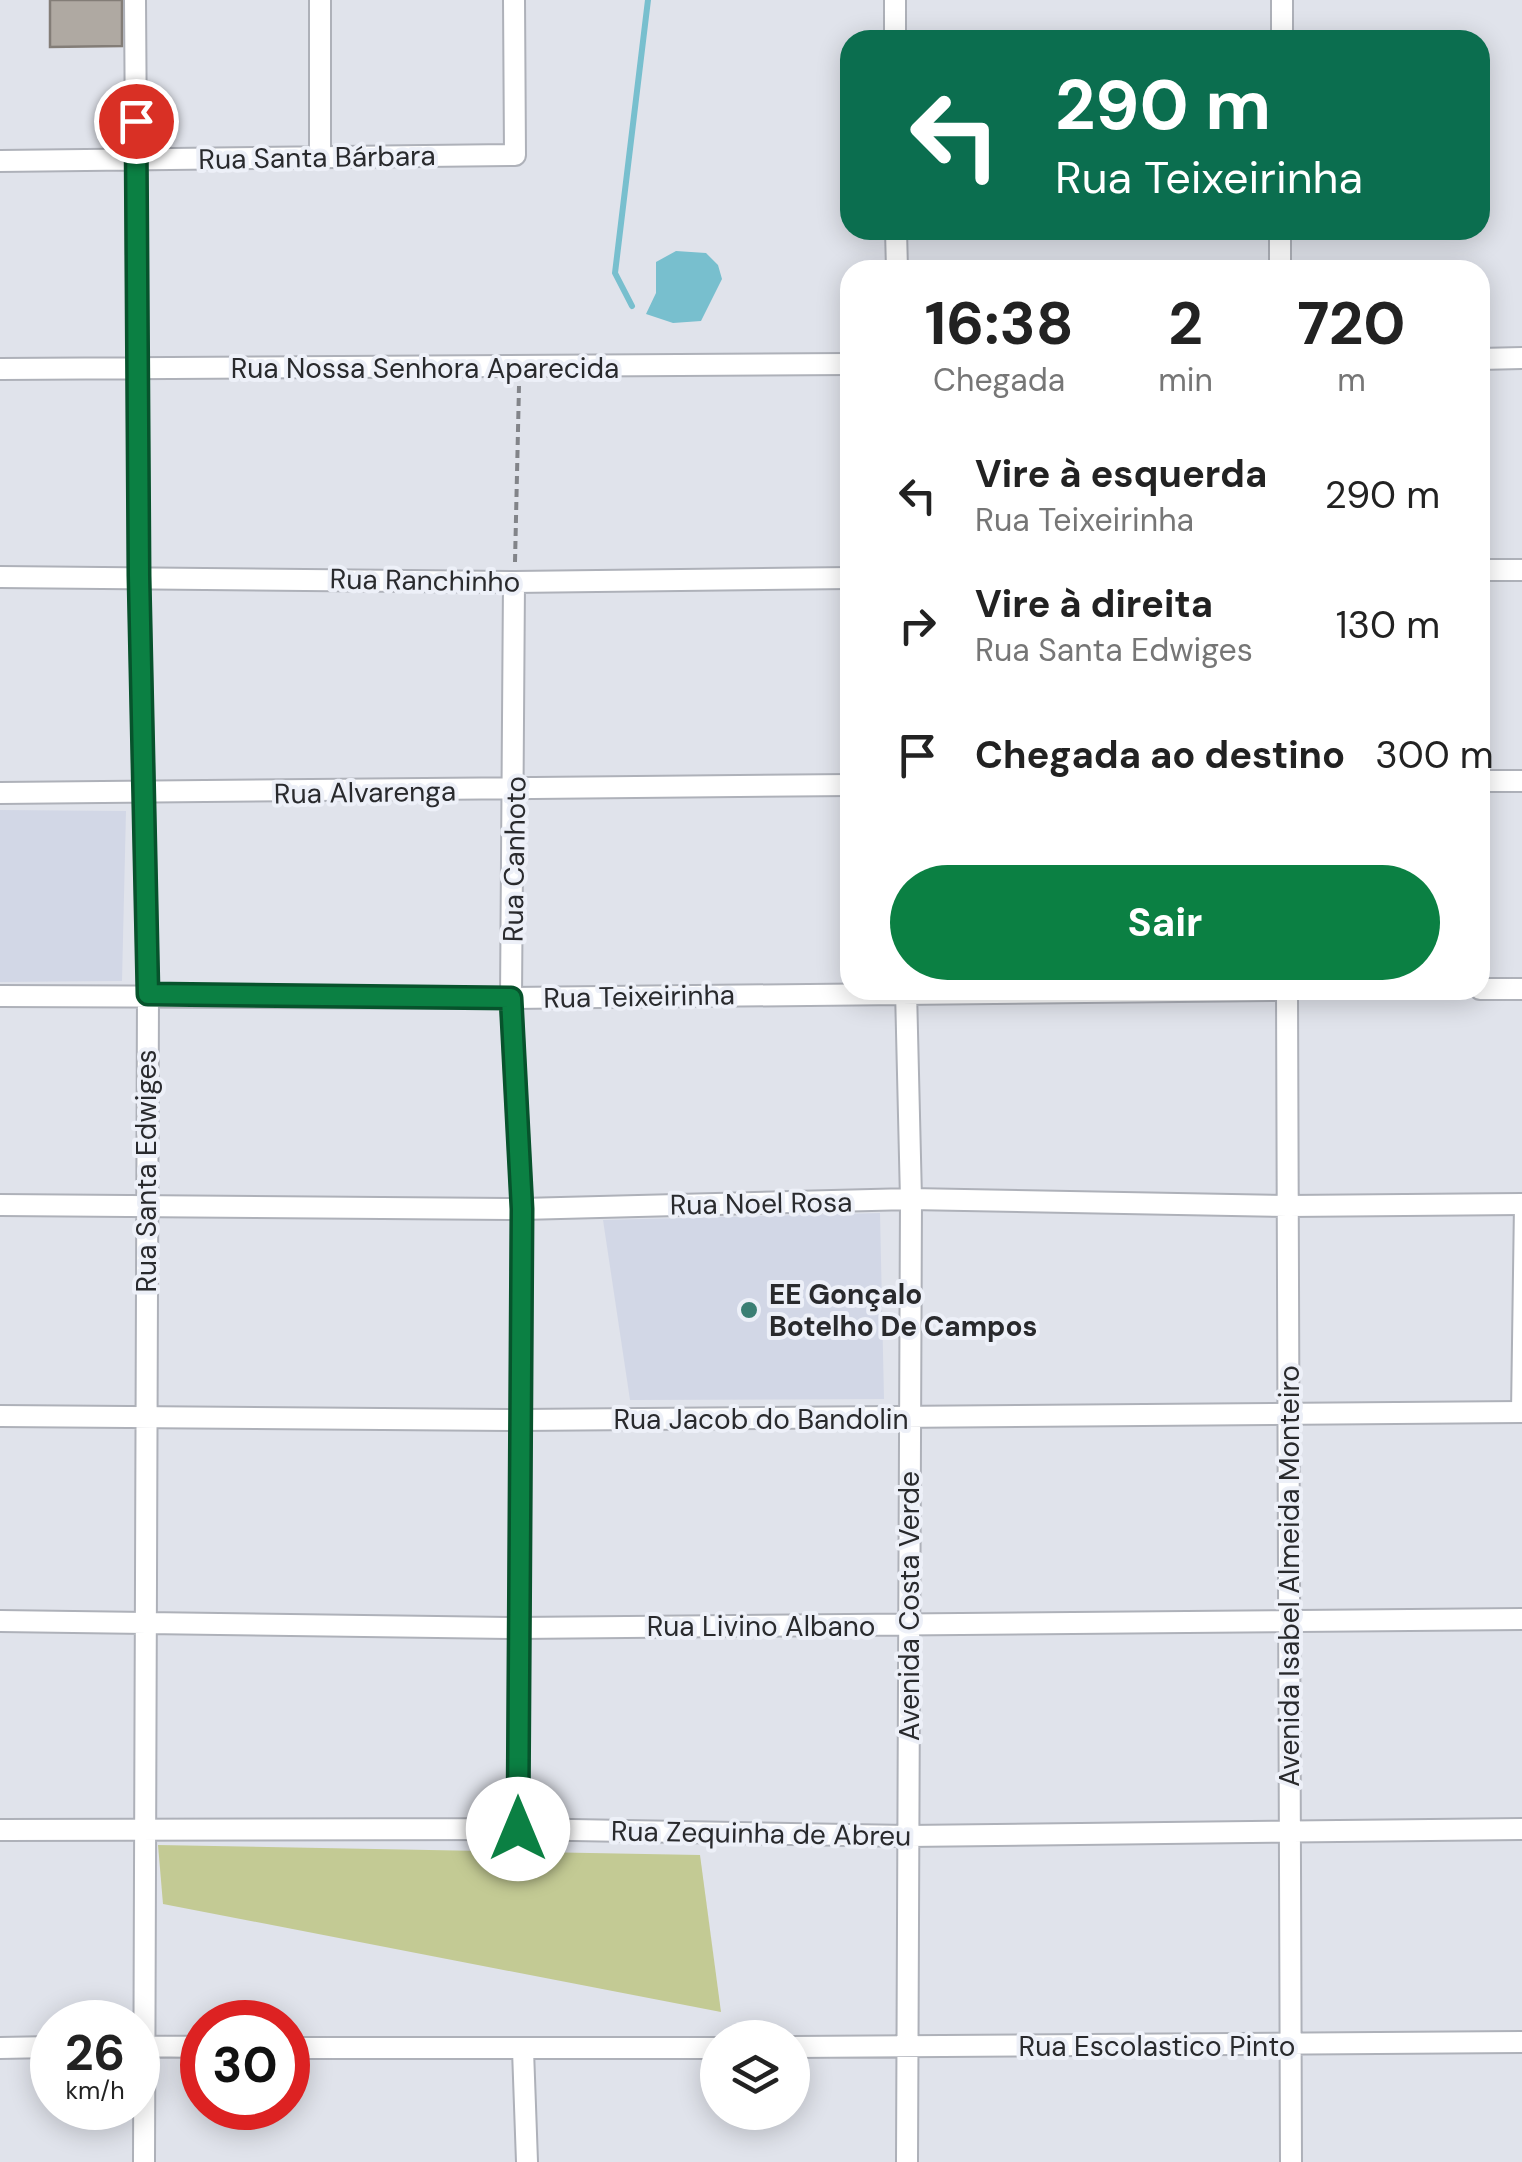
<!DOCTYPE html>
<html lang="pt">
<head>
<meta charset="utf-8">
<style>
  body { margin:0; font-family:"DM Sans",sans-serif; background:#f2f2f2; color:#222; height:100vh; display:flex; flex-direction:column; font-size:38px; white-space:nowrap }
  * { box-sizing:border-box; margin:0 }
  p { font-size:32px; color:#767676 }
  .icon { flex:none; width:55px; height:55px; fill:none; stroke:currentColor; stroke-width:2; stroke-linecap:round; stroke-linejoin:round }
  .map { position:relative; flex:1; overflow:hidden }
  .side { position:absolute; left:840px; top:260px; width:650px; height:740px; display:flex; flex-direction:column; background:#fff; border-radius:30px; box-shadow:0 5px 25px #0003 }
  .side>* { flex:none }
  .top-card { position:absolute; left:840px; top:30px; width:650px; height:210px; border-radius:30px; box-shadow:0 5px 25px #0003; background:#0b6e4f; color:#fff; overflow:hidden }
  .fabs { position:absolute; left:700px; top:2020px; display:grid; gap:20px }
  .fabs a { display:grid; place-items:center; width:110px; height:110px; border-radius:50%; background:#fff; box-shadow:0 5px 25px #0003; font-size:50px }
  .speed { position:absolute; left:30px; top:2000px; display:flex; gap:20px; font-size:50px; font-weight:700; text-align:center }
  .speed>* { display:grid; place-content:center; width:130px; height:130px; border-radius:50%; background:#fff; box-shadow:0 5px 25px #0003; line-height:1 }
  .speed small { font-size:25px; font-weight:400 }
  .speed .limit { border:15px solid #d22; background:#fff; color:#111 }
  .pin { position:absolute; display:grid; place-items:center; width:85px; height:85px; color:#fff; margin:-42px; border:5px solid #fff; border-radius:50%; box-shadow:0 2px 10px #0007 }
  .me { position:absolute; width:110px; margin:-55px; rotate:0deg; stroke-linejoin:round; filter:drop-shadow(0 0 8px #0008) }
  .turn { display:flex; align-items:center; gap:35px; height:210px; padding:0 50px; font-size:45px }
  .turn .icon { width:130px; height:130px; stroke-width:2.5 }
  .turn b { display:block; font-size:70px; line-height:85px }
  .eta { display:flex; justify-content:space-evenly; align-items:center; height:170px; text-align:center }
  .eta b { font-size:60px; font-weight:700; line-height:70px }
  .action { display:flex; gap:20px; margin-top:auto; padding:20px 50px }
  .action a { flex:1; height:115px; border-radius:60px; background:#0b8043; color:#fff; font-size:40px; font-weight:700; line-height:115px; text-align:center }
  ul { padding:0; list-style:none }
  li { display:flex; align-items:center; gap:30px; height:130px; padding:0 50px }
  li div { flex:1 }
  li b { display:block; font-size:38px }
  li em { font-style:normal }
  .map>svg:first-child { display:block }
</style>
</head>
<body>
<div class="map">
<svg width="1522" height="2162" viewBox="0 0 1522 2162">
  <rect width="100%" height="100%" fill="#e0e3eb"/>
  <path fill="#d2d7e6" d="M 0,810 L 126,811 L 122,981 L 0,982 Z
    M 880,1213 L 884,1399 L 630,1400 L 603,1220 Z"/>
  <path fill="#c3ca94" d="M 158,1845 L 700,1855 L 721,2012 L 163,1904 Z"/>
  <path fill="#78bfce" d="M 676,251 L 706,253 L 718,265 L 722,279 L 701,321 L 673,323 L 646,314 L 656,293 L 656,262 Z"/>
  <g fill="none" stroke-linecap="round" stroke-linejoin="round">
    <path stroke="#78bfce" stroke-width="6" d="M 632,306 L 615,273 L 648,0"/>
  </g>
  <path fill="#afa9a2" stroke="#837d77" stroke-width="2.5" d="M 50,0 L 122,0 L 122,46 L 50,47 Z"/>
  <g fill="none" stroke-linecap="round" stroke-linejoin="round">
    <g stroke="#aeb1b9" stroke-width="14">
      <path id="service" d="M 1517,1412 L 1520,1204"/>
    </g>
    <g stroke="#aeb1b9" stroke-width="24">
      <path id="minor" d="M 135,0 L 139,576 L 148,994 L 144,2162
        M 320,0 L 320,155
        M 895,0 L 895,40
        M 1282,40 L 1282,0
        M 0,161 L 515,155 L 514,0
        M 896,230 L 897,270
        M 1280,270 L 1280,230
        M 1480,359 L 1522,358
        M 0,369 L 850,364
        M 1480,570 L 1522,570
        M 0,577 L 514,582 L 850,578
        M 514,582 L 511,998 L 522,1209 L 518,1829
        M 1480,781 L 1522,781
        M 0,793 L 850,785
        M 1480,989 L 1522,989
        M 906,990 L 911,1199 L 907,2162
        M 1287,990 L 1291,2162
        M 0,996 L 511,998 L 1278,990
        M 0,1205 L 522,1209 L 911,1199 L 1288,1206 L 1522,1204
        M 0,1416 L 519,1420 L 1522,1412
        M 0,1621 L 517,1628 L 1522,1619
        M 0,1830 L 518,1829 L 908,1836 L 1522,1829
        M 138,2046 L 202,2047
        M 792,2047 L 1522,2042
        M 0,2048 L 52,2047
        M 288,2048 L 718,2048
        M 523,2050 L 527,2162"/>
    </g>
    <path stroke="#828489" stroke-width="4" stroke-dasharray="8 5" stroke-linecap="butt" d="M 515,562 L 519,386"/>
    <use href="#service" stroke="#fff" stroke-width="10"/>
    <use href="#minor" stroke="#fff" stroke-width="20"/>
  </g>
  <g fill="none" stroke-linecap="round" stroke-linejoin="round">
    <g stroke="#07532c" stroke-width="25">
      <path id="route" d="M 136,121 L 139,576 L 148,994 L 511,998 L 522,1209 L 518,1829"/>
    </g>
    <use href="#route" stroke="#0b8043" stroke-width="18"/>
  </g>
  <circle fill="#3b7f74" stroke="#edf0f8" stroke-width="4" cx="749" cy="1310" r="10"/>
  <g text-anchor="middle" stroke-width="8" stroke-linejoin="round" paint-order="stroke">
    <g font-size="28" fill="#292a2d" stroke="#edf0f8">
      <text transform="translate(317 157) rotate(-1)" y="10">Rua Santa Bárbara</text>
      <text x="425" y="378">Rua Nossa Senhora Aparecida</text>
      <text transform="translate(425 580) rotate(1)" y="10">Rua Ranchinho</text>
      <text transform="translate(365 792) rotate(-1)" y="10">Rua Alvarenga</text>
      <text transform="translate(514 859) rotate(-89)" y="10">Rua Canhoto</text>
      <text transform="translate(639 996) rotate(-1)" y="10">Rua Teixeirinha</text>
      <text transform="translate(146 1171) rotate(-90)" y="10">Rua Santa Edwiges</text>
      <text transform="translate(761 1203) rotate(-1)" y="10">Rua Noel Rosa</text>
      <text x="761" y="1429">Rua Jacob do Bandolin</text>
      <text transform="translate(1289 1576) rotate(-90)" y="10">Avenida Isabel Almeida Monteiro</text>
      <text transform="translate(909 1606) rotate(-90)" y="10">Avenida Costa Verde</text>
      <text x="761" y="1636">Rua Livino Albano</text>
      <text transform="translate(761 1833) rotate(1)" y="10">Rua Zequinha de Abreu</text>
      <text x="1157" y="2056">Rua Escolastico Pinto</text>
    </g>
    <g font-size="28" font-weight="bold" fill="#292a2d" stroke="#edf0f8" text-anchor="start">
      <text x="769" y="1304">EE Gonçalo<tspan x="769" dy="32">Botelho De Campos</tspan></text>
    </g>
  </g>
</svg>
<div class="fabs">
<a><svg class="icon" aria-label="layers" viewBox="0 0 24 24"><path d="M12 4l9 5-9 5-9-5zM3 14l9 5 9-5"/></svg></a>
</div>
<div class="speed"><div>26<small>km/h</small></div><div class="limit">30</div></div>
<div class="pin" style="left:136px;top:121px;background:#d93025"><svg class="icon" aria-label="arrive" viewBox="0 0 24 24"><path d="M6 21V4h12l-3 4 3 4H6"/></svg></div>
<svg class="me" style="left:518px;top:1829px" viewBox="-20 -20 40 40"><circle r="19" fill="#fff"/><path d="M0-13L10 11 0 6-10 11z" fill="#0b8043"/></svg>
<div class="top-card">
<div class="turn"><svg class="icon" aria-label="left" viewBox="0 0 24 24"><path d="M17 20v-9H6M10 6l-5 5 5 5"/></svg><div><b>290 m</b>Rua Teixeirinha</div></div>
</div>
<section class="side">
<div class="eta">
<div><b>16:38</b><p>Chegada</p></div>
<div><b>2</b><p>min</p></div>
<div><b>720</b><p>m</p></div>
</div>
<ul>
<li><svg class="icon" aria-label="left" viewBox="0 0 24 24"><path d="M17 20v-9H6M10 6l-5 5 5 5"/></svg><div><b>Vire à esquerda</b><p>Rua Teixeirinha</p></div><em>290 m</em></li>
<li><svg class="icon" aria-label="right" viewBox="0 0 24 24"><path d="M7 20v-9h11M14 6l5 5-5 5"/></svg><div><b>Vire à direita</b><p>Rua Santa Edwiges</p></div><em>130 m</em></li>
<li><svg class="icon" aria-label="arrive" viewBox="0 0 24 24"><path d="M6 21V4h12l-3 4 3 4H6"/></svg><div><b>Chegada ao destino</b></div><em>300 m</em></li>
</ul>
<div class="action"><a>Sair</a></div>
</section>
</div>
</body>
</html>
